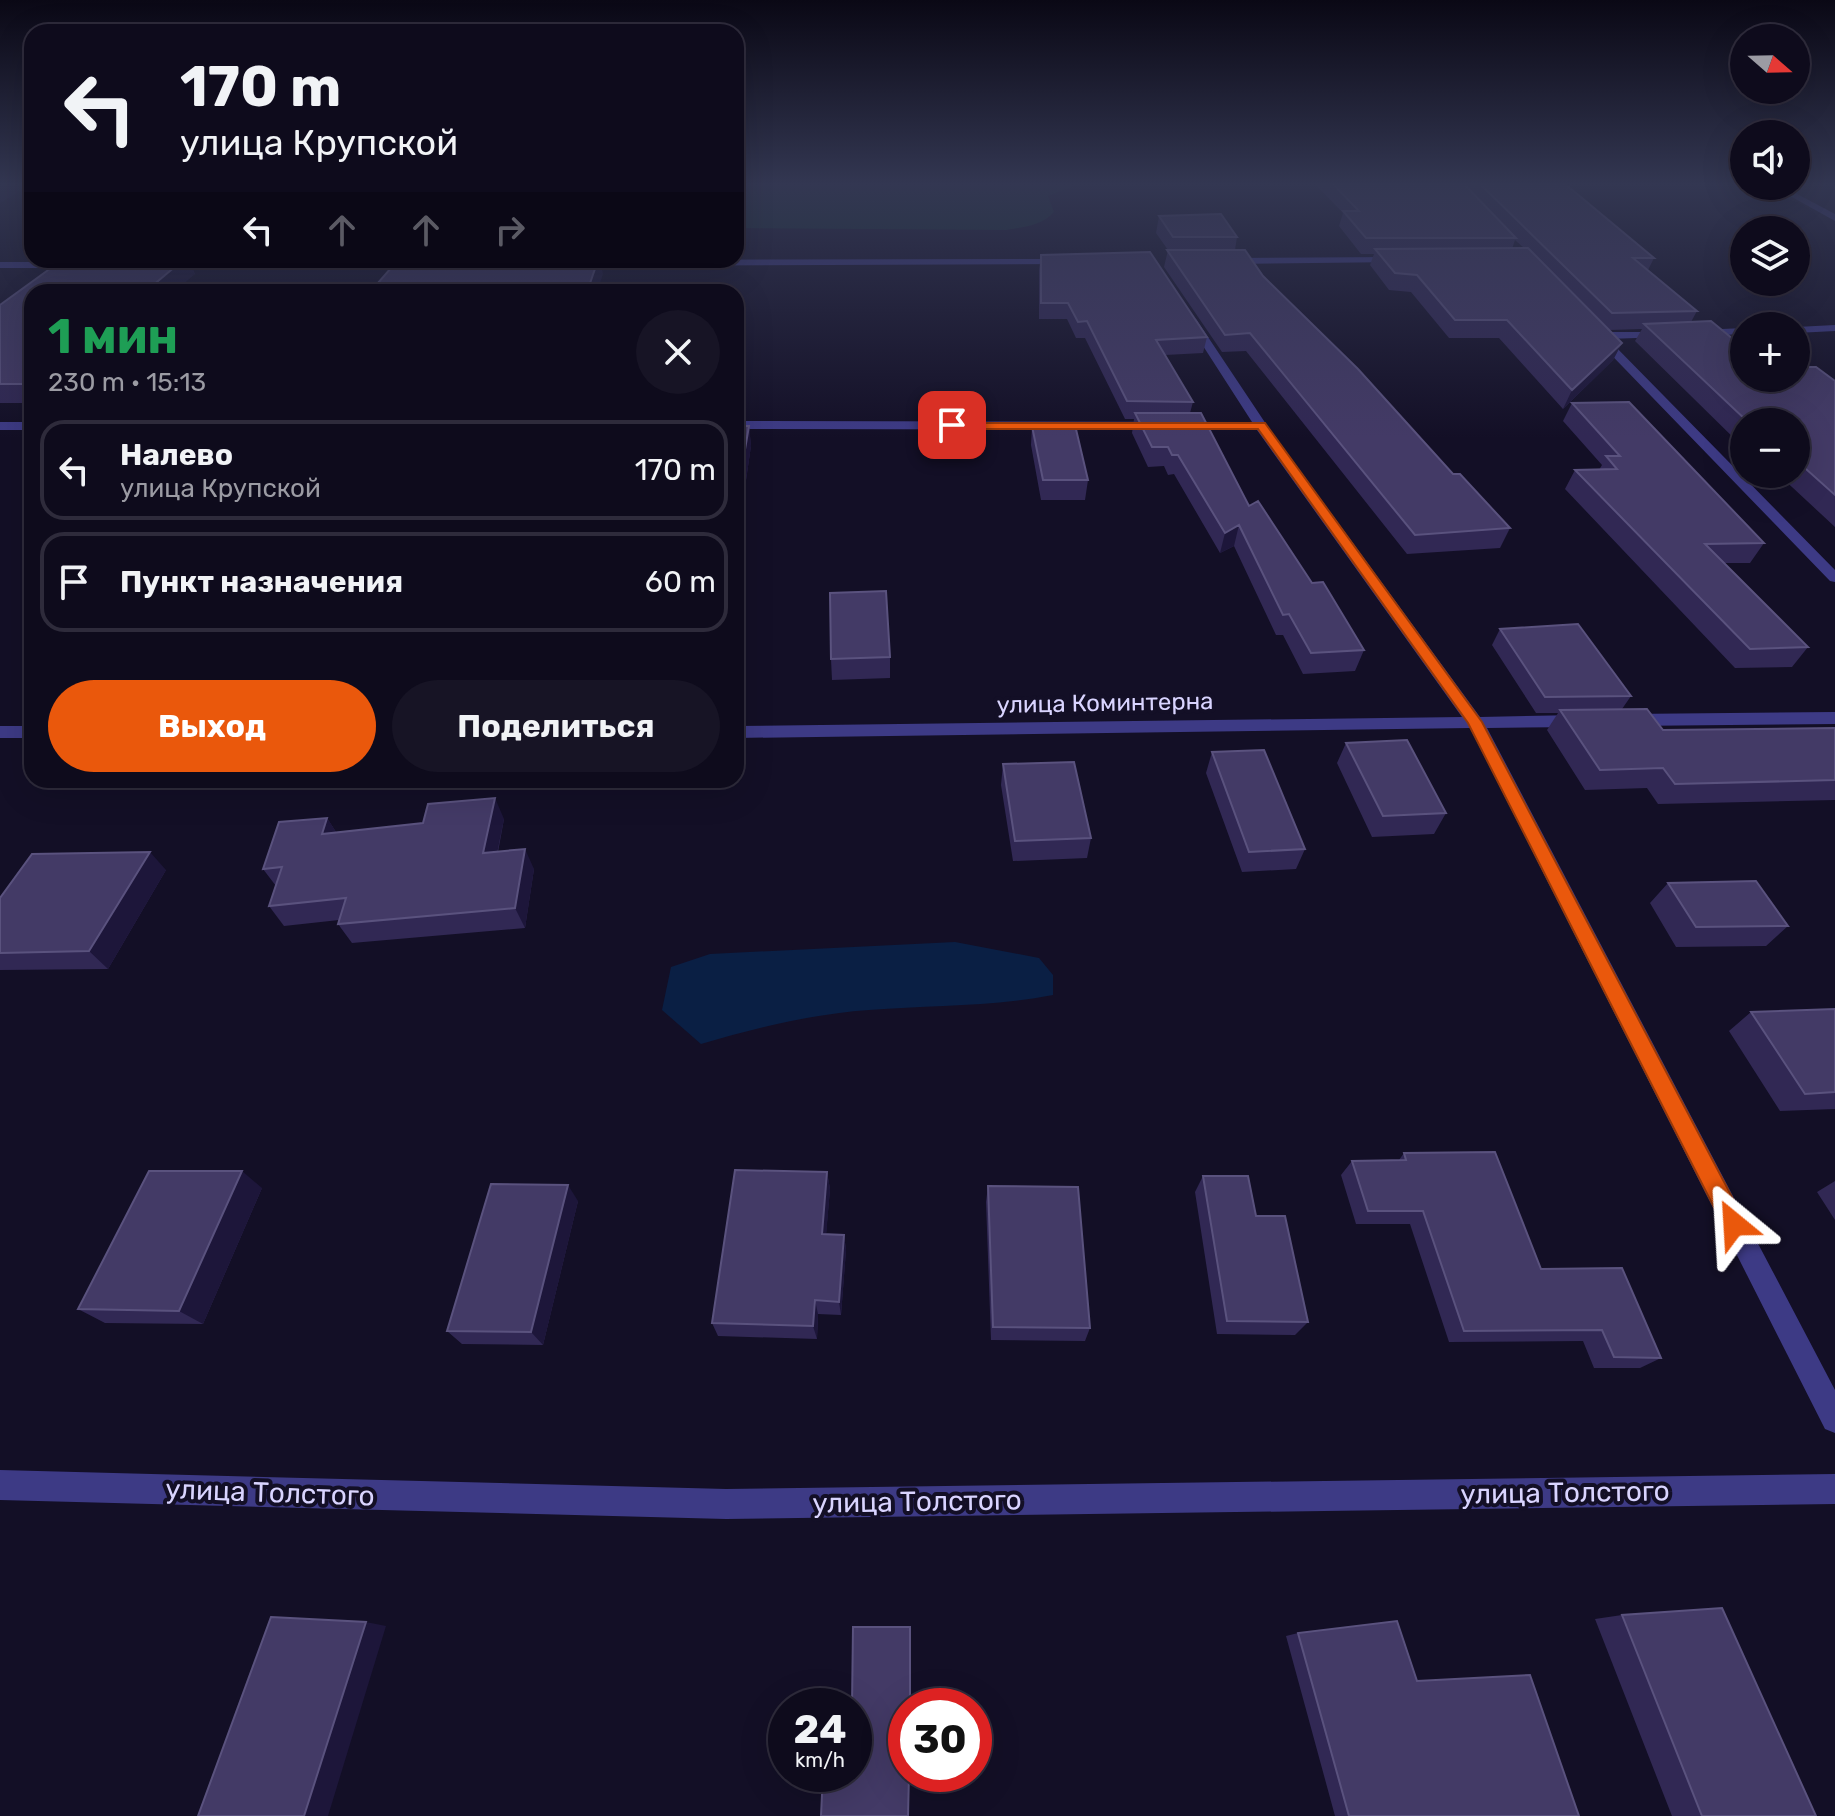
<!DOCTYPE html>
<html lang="ru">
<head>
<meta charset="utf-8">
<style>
  body { margin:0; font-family:Rubik,sans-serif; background:#171425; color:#f1f3f6; height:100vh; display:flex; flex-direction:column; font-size:30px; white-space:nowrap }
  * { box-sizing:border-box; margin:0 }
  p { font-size:26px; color:#9b9ba3 }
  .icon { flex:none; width:44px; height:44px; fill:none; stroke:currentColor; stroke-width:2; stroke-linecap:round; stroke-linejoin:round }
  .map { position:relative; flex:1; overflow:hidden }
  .drawer { position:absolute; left:24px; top:284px; width:720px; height:504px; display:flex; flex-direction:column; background:#0e0b1c; border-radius:24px; box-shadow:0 8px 32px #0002,0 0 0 2px #2e2b3b }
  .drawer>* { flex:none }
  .guide { position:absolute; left:24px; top:24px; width:720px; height:244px; border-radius:24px; box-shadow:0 8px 32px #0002,0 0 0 2px #2e2b3b; background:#0e0b1c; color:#f1f3f6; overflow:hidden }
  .needle { width:52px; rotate:110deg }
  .tools { position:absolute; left:1730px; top:24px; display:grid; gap:16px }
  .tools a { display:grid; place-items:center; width:80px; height:80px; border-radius:50%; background:#0e0b1c; box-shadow:0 8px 32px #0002,0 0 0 2px #2e2b3b; font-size:40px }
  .speed { position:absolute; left:768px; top:1688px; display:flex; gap:16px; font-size:40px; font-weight:700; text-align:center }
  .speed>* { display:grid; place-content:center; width:104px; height:104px; border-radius:50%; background:#0e0b1c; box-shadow:0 8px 32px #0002,0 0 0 2px #2e2b3b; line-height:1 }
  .speed small { font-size:20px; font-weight:400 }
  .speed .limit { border:12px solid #d22; background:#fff; color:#111 }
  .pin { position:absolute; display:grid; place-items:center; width:68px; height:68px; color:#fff; margin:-34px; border-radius:16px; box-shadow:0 4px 12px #0006 }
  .me { position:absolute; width:88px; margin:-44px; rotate:333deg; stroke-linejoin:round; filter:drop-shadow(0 0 6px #0008) }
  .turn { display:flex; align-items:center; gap:28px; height:168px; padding:0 24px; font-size:36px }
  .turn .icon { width:104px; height:104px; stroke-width:2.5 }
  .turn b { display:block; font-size:56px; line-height:68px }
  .lanes { display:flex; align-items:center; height:76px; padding:0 24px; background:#0003; justify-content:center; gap:40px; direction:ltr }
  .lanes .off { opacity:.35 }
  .round { display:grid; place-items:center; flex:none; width:84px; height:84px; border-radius:42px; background:#171425 }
  .head { display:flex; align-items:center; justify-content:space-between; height:136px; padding:0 24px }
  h1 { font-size:48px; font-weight:700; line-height:60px; color:#1e9e55 }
  .button { display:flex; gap:16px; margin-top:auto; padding:16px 24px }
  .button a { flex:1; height:92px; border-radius:48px; background:#ea580c; color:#fff; font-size:32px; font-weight:700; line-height:92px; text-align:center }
  .button a+a { background:#171425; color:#f1f3f6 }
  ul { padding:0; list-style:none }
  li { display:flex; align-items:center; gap:24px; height:100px; margin:0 16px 12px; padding:0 8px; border:4px solid #2e2b3b; border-radius:24px }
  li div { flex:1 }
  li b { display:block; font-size:30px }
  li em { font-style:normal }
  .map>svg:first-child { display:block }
</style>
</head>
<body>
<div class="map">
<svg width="1835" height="1816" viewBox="0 0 1835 1816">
  <rect width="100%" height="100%" fill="#130f26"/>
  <path fill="#12302f" d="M 736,183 L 1082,183 L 1048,196 L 1054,212 C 1042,226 1023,227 1006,230 L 736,228 Z"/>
  <path fill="#0a1f44" d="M 955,942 L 1039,958 L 1053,975 L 1053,995 C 992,1007 931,1005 869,1010 C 811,1014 756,1028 701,1044 L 662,1010 L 671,967 L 710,954 Z"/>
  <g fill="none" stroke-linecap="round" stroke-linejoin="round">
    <path fill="#3d3a85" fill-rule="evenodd" d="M 1772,186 L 1782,186 L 1835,214 L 1835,221 Z
      M 1396,257 L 1399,262 L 1228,264 L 1223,261 L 1228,258 Z
      M 1064,259 L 1067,264 L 576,266 L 571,263 L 576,260 Z
      M 420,260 L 423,265 L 164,268 L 159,265 L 164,262 Z
      M 0,262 L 80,262 L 85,265 L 80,268 L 0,268 Z
      M 1192,318 L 1196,319 L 1266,424 L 1480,717 L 1580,715 L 1589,721 L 1580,727 L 1487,728 L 1835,1390 L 1835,1433 L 1825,1429 L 1470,728 L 736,738 L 736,726 L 1462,717 L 1257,430 L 736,429 L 736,421 L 1252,422 L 1187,321 Z
      M 1835,325 L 1835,331 L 1796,333 L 1796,327 Z
      M 1744,328 L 1744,334 L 1700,336 L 1695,333 L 1700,330 Z
      M 1598,332 L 1668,332 L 1668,336 L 1664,337 L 1608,339 L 1835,570 L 1835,582 L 1830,581 L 1594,337 L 1593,335 Z
      M 0,422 L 32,422 L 32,430 L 0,430 Z
      M 1835,712 L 1835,724 L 1628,726 L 1620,720 L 1628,714 Z
      M 0,726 L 32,726 L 32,738 L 0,738 Z
      M 0,1470 L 726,1489 L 1835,1474 L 1835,1504 L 726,1519 L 0,1500 Z"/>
  </g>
  <path fill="#312854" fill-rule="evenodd" d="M 1314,183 L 1564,183 L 1654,258 L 1648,270 L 1697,311 L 1691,322 L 1744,378 L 1835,381 L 1835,527 L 1778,474 L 1796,474 L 1796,422 L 1744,422 L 1744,448 L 1635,341 L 1642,329 L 1609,330 L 1622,343 L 1613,360 L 1563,409 L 1499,338 L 1449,338 L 1411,292 L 1389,290 L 1370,265 L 1374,254 L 1361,254 L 1339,226 L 1343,213 ZM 1515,240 L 1524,248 L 1512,249 Z
    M 1159,216 L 1237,237 L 1235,250 L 1263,276 L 1453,474 L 1510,528 L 1500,548 L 1407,554 L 1246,351 L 1222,352 L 1164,267 L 1168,250 L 1156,233 Z
    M 1041,255 L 1207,337 L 1203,353 L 1165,355 L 1193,402 L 1190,413 L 1249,506 L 1312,583 L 1364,650 L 1355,671 L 1303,674 L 1283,635 L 1276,635 L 1234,546 L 1220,553 L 1174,474 L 1168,475 L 1164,466 L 1148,467 L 1132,433 L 1134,419 L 1125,419 L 1085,338 L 1076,338 L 1067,319 L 1039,319 L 1039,270 Z
    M 62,260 L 188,260 L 195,274 L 32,292 L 32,403 L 0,403 L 0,305 Z
    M 1572,403 L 1764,543 L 1750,563 L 1724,563 L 1808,647 L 1792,667 L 1735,668 L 1565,489 L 1575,470 L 1599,470 L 1602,465 L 1563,421 Z
    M 736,426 L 749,426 L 751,446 L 745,487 L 736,487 Z
    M 1032,426 L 1088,480 L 1085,500 L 1041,500 L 1031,445 Z
    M 1500,629 L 1631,696 L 1622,709 L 1663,730 L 1835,728 L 1835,800 L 1658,804 L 1647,788 L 1585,790 L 1547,730 L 1558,713 L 1536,713 L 1492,645 Z
    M 890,657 L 890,678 L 832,680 L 831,659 Z
    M 1346,743 L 1446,813 L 1434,834 L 1372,837 L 1337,763 Z
    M 1212,752 L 1305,849 L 1296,869 L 1242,872 L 1206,773 Z
    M 1003,764 L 1091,838 L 1087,858 L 1013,861 L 1001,785 Z
    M 327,818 L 336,832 L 504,819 L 498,852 L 534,869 L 525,928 L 352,943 L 338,924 L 339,920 L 284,926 L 269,906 L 276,886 L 263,869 Z
    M 166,870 L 108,969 L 0,970 L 0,898 Z
    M 1668,883 L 1788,926 L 1766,946 L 1676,947 L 1650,903 Z
    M 1835,1009 L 1835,1109 L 1780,1111 L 1729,1031 L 1751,1012 Z
    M 1404,1153 L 1541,1269 L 1661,1358 L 1640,1368 L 1594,1368 L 1583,1341 L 1449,1342 L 1410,1224 L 1356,1224 L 1341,1175 L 1352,1161 L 1399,1160 Z
    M 827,1172 L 830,1189 L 826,1234 L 844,1235 L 846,1250 L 841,1315 L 818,1314 L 817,1339 L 718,1336 L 712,1323 Z
    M 1203,1176 L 1256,1216 L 1308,1322 L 1295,1335 L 1217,1334 L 1195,1192 Z
    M 1835,1181 L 1835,1220 L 1817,1192 Z
    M 988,1186 L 1090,1328 L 1085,1341 L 991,1340 L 986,1202 Z
    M 262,1188 L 203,1324 L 105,1323 L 78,1309 Z
    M 578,1201 L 543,1345 L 462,1344 L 447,1331 Z
    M 1622,1615 L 1816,1816 L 1672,1816 L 1595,1619 Z
    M 1298,1633 L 1417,1681 L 1579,1816 L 1335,1816 L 1286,1636 Z"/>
  <path fill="#1d163a" d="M 0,183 L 32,183 L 32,184 L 0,203 Z
    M 183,260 L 188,260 L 195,274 L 174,292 L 145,292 Z
    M 598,260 L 600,260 L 603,274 L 597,292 L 587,292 Z
    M 1622,343 L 1613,360 L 1563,409 L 1572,390 Z
    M 749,426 L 751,446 L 745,487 L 742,467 Z
    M 1239,525 L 1234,546 L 1220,553 L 1225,533 Z
    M 495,798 L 504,819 L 493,873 L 483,853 Z
    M 327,818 L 340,838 L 322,834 Z
    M 525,849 L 534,869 L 525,928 L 515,908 Z
    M 150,852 L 166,870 L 108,969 L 89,951 Z
    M 242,1171 L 262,1188 L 203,1324 L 179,1311 Z
    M 827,1172 L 830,1189 L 825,1249 L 822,1234 Z
    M 568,1185 L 578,1201 L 543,1345 L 531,1332 Z
    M 844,1235 L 846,1250 L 841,1315 L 839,1302 Z
    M 815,1300 L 818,1314 L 817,1339 L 813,1326 Z
    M 366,1622 L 386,1626 L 328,1816 L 304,1816 Z"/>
  <path fill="#433a66" stroke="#5a527e" stroke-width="2" d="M 1332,183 L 1463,183 L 1516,238 L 1366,238 L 1343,211 L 1359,211 Z
    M 1479,183 L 1564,183 L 1654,258 L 1633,258 L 1697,311 L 1612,313 Z
    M 1221,214 L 1237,237 L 1173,237 L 1159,216 Z
    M 1528,248 L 1622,343 L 1572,390 L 1507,320 L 1455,320 L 1417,275 L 1395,273 L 1375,249 Z
    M 1167,250 L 1245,250 L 1263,276 L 1358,369 L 1453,474 L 1460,474 L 1510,528 L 1415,535 L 1250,333 L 1225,335 Z
    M 1150,252 L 1207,337 L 1156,340 L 1193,402 L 1127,401 L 1087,321 L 1078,322 L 1068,303 L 1041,303 L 1041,255 Z
    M 62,260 L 183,260 L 145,292 L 32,292 L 32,384 L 0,384 L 0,305 Z
    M 398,260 L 598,260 L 587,292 L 370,292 Z
    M 1711,321 L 1733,339 L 1744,340 L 1744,378 L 1796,378 L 1796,367 L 1816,367 L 1835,381 L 1835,495 L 1796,460 L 1796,422 L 1748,422 L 1644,324 Z
    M 1629,402 L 1764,543 L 1705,544 L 1808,647 L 1750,649 L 1575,470 L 1617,469 L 1606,456 L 1620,456 L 1572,403 Z
    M 1135,413 L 1201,413 L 1249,506 L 1258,501 L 1312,583 L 1323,582 L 1364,650 L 1311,653 L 1289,614 L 1283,615 L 1239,525 L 1225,533 L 1178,455 L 1172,455 L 1168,447 L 1152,447 Z
    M 1075,425 L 1088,480 L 1043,480 L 1032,426 Z
    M 736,426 L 749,426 L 742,467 L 736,467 Z
    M 886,591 L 890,657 L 831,659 L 830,593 Z
    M 1578,624 L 1631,696 L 1545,697 L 1500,629 Z
    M 1647,709 L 1663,730 L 1835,728 L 1835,780 L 1675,784 L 1663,768 L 1600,770 L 1560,710 Z
    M 1407,740 L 1446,813 L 1383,816 L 1346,743 Z
    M 1264,750 L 1305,849 L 1249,852 L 1212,752 Z
    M 1074,762 L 1091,838 L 1015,841 L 1003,764 Z
    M 495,798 L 483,853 L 525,849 L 515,908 L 338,924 L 346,898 L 269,906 L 282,867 L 263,869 L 279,822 L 327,818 L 322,834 L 423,823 L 428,804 Z
    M 150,852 L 89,951 L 0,953 L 0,898 L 32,854 Z
    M 1756,881 L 1788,926 L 1696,927 L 1668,883 Z
    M 1835,1009 L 1835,1092 L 1805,1094 L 1751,1012 Z
    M 1495,1152 L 1541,1269 L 1622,1268 L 1661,1358 L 1614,1357 L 1602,1330 L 1464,1331 L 1423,1211 L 1368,1211 L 1352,1161 L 1406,1160 L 1404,1153 Z
    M 735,1170 L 827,1172 L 822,1234 L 844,1235 L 839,1302 L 815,1300 L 813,1326 L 712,1323 Z
    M 149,1171 L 242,1171 L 179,1311 L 78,1309 Z
    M 1203,1176 L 1248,1176 L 1256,1216 L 1285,1216 L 1308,1322 L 1227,1321 Z
    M 491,1184 L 568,1185 L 531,1332 L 447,1331 Z
    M 988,1186 L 1078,1187 L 1090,1328 L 993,1327 Z
    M 1722,1608 L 1816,1816 L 1702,1816 L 1622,1615 Z
    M 271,1617 L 366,1622 L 304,1816 L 198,1816 Z
    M 1397,1621 L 1417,1681 L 1530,1675 L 1579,1816 L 1349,1816 L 1298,1633 Z
    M 853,1627 L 910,1627 L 910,1706 L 906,1706 L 906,1774 L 909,1774 L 908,1816 L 821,1816 L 823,1774 L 854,1774 L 854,1706 L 852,1706 Z"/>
  <linearGradient id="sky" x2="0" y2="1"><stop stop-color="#0a0815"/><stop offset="0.42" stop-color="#333752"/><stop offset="1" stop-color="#333752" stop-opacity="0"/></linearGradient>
  <rect width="1835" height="438" fill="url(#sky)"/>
  <path fill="#ea580c" stroke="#983908" stroke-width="2" d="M 948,423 L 1265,423 L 1482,722 L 1742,1216 L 1746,1224 L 1742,1231 L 1734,1235 L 1726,1231 L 1468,723 L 1258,429 L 952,429 L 948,428 Z"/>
  <g text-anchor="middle" stroke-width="8" stroke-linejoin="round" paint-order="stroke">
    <g font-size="24" fill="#d9d4ff" stroke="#130f26">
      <text transform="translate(1105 703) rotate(-1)" y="8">улица Коминтерна</text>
    </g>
    <g font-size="28" fill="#d9d4ff" stroke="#130f26">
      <text transform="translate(270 1492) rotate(2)" y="10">улица Толстого</text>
      <text transform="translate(1565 1492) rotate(-1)" y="10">улица Толстого</text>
      <text transform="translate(917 1501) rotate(-1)" y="10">улица Толстого</text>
    </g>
  </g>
</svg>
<div class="tools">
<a><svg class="needle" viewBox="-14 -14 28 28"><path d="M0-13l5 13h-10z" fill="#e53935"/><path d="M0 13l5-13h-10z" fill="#9b9ba3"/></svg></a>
<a><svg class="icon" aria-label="sound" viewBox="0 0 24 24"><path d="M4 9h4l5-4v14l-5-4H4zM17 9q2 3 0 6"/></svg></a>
<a><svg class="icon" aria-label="layers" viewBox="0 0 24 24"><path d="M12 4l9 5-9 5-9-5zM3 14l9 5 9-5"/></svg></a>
<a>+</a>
<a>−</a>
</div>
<div class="speed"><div>24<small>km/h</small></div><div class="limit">30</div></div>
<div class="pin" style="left:952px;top:425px;background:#d93025"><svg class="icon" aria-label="arrive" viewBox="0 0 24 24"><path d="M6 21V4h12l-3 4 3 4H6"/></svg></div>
<svg class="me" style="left:1734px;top:1224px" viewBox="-20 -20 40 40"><path d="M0-17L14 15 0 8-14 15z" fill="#ea580c" stroke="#fff" stroke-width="4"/></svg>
<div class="guide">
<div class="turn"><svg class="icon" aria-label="left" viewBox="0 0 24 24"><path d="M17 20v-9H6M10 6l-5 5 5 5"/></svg><div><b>170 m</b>улица Крупской</div></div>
<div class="lanes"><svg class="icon" aria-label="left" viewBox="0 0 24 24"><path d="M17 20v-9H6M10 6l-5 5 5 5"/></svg><svg class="icon off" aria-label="ahead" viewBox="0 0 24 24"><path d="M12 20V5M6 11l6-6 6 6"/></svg><svg class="icon off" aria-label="ahead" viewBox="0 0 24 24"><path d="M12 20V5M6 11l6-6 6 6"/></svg><svg class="icon off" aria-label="right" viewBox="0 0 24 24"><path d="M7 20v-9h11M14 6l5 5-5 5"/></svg></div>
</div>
<section class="drawer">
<div class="head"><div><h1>1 мин</h1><p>230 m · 15:13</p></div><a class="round"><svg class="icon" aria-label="close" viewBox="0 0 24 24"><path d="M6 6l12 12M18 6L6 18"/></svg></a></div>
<ul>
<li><svg class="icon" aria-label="left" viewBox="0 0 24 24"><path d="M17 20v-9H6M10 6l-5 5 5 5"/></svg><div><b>Налево</b><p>улица Крупской</p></div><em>170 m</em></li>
<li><svg class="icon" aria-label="arrive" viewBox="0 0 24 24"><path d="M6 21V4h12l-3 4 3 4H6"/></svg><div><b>Пункт назначения</b></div><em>60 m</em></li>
</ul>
<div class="button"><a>Выход</a><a>Поделиться</a></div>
</section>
</div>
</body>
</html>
